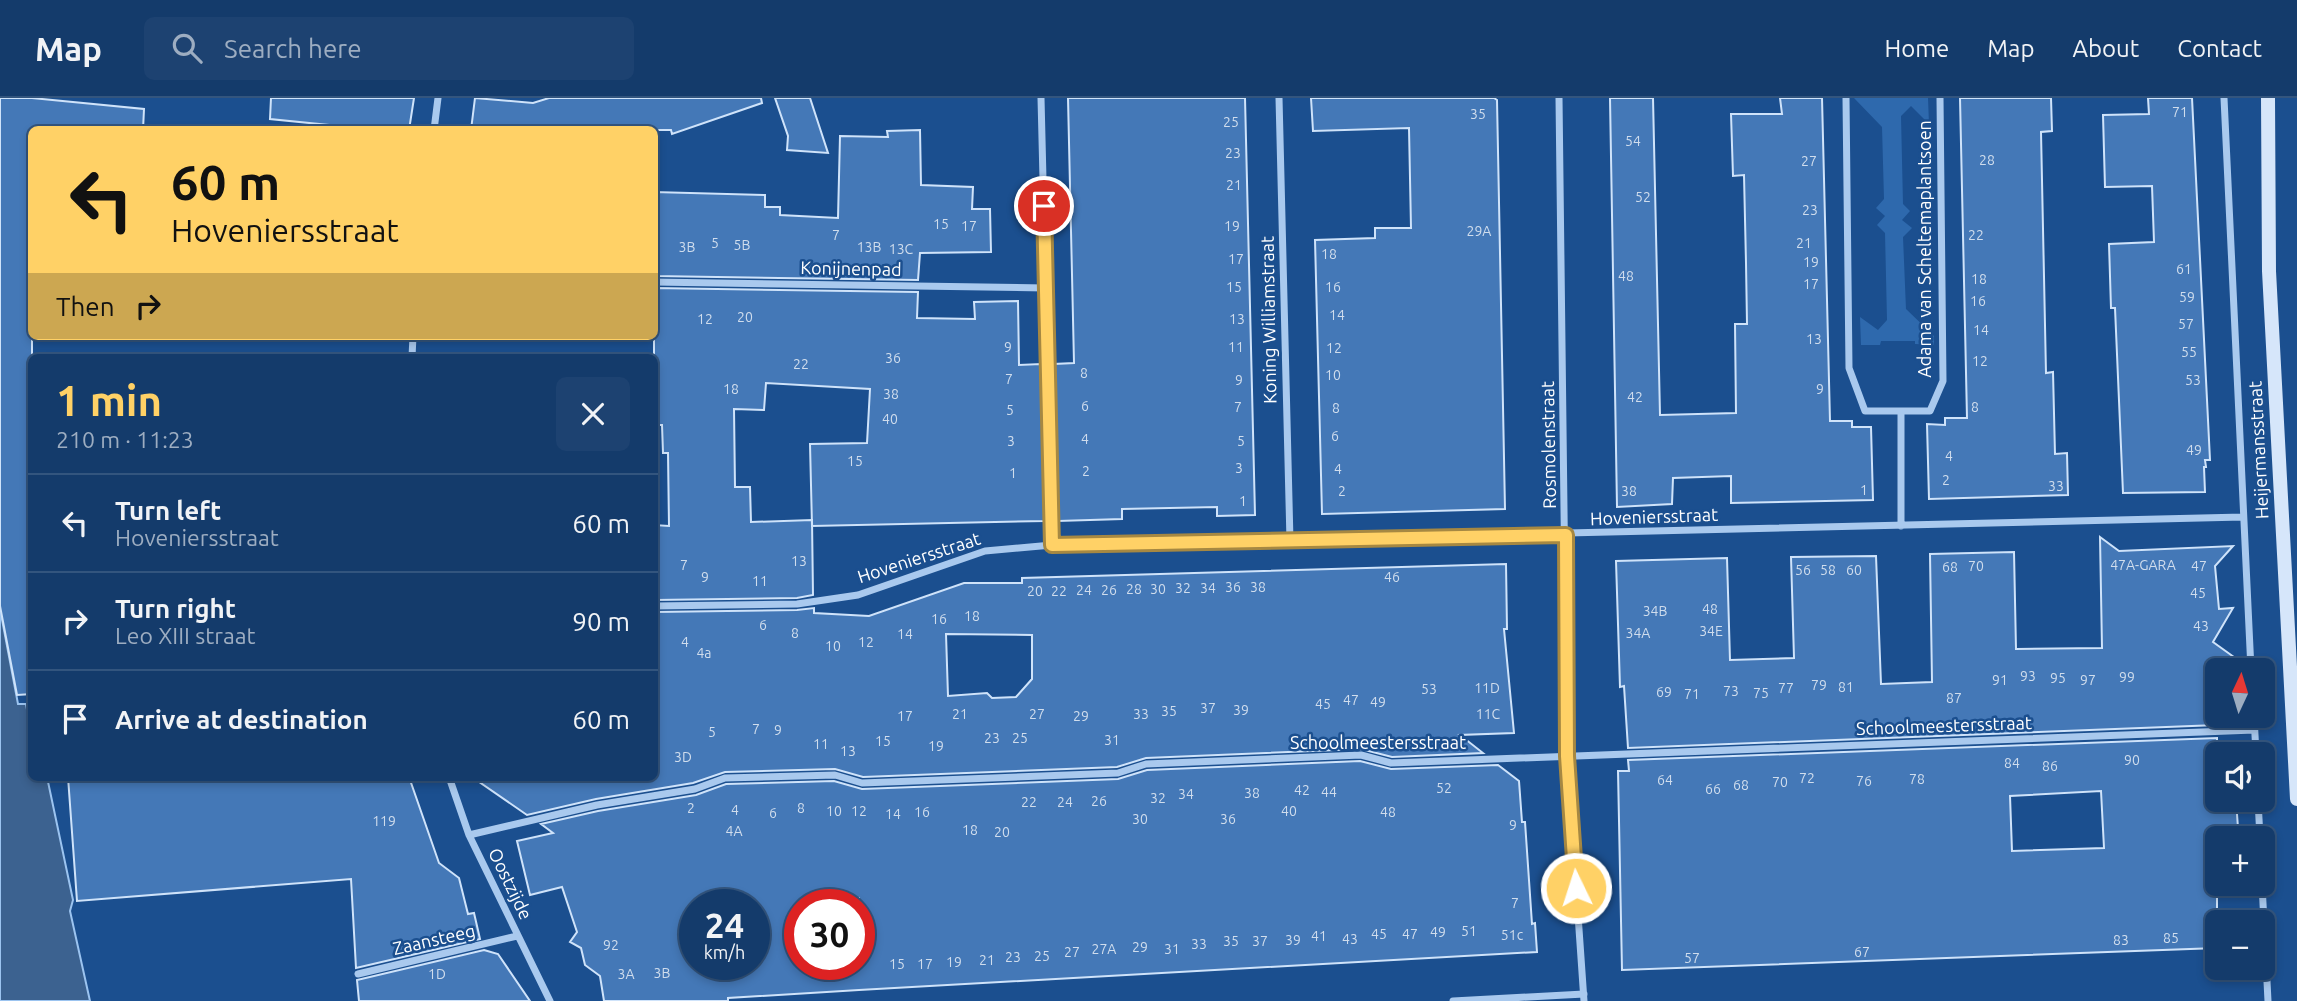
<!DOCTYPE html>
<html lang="en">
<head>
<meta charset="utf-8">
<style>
  body { margin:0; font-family:Ubuntu,sans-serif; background:#1d4271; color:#f1f3f6; height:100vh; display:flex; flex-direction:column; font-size:26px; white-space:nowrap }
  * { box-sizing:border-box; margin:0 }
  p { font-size:23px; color:#9dadc1 }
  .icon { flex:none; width:38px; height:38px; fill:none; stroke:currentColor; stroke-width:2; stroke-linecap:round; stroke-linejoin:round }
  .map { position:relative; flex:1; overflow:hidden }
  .details { position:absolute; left:28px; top:256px; width:630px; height:427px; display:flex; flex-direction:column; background:#143b6b; border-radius:10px; box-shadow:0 4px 10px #0003,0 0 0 2px #33557e }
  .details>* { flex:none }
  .hud { position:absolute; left:28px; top:28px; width:630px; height:214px; border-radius:10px; box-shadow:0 4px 10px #0003,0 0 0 2px #33557e; background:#ffd166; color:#111; overflow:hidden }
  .needle { width:46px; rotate:4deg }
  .fabs { position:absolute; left:2205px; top:560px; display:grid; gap:14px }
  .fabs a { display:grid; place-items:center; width:70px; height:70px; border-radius:10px; background:#143b6b; box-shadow:0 4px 10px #0003,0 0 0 2px #33557e; font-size:35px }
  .speed { position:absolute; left:679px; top:791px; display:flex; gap:14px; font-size:35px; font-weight:700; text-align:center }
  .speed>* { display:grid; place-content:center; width:91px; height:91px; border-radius:50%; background:#143b6b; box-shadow:0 4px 10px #0003,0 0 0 2px #33557e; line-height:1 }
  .speed small { font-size:18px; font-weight:400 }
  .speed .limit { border:10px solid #d22; background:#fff; color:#111 }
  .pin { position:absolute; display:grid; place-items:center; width:60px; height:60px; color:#fff; margin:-30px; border:4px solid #fff; border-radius:50%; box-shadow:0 2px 7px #0007 }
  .me { position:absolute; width:77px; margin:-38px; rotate:356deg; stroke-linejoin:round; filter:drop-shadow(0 0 5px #0008) }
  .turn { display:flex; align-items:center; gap:24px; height:147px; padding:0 28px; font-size:32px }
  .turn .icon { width:91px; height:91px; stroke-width:2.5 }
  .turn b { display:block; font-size:49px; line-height:60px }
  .then { display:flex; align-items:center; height:66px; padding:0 28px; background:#0003; gap:14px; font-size:26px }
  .round { display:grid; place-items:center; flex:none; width:74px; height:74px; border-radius:10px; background:#1d4271 }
  .summary { display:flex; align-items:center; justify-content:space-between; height:119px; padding:0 28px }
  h1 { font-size:42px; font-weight:700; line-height:52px; color:#ffd166 }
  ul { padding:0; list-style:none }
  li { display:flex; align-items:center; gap:21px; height:98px; padding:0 28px; border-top:2px solid #33557e }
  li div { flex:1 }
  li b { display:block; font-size:26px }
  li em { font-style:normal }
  header { display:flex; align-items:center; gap:42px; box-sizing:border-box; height:98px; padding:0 35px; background:#143b6b; border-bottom:2px solid #33557e }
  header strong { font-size:33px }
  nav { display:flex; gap:38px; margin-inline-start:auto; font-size:24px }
  .search { width:490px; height:63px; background:#1d4271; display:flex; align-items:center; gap:18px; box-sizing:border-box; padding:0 24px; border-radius:10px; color:#9dadc1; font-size:26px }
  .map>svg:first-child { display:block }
</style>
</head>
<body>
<header>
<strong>Map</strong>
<div class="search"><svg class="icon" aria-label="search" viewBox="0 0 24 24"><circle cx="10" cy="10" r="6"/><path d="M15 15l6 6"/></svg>Search here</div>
<nav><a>Home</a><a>Map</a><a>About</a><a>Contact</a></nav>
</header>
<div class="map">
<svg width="2297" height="903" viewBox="0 0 2297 903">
  <rect width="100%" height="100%" fill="#1b4f8f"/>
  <path fill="#2e69ad" d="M 1854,0 L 1928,0 L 1929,26 L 1911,8 L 1901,18 L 1903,106 L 1910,113 L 1902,122 L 1912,130 L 1903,139 L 1906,211 L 1934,238 L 1934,247 L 1915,246 L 1915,243 L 1881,243 L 1880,247 L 1861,247 L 1860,219 L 1878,232 L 1887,222 L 1885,135 L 1877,127 L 1885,118 L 1876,110 L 1884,101 L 1882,29 Z"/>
  <path fill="#3c6290" stroke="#9cc4f0" stroke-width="2" d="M 0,511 L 18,606 L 26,606 L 31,634 L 32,679 L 47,679 L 73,802 L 70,813 L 90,903 L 0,903 Z"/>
  <path fill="#4478b7" stroke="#cfe3fa" stroke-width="2" fill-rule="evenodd" d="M 0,0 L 32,0 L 144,11 L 143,32 L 32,32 L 32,596 L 17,597 L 0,508 Z
    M 271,0 L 414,0 L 409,32 L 379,32 L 270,21 Z
    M 475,0 L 533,5 L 549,0 L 761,0 L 762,5 L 672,36 L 671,32 L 471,32 Z
    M 775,0 L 810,0 L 828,55 L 787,52 L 788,38 Z
    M 1068,0 L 1245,0 L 1255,417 L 1217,418 L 1217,409 L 1122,411 L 1122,421 L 1058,423 L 1054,266 L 1074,265 Z
    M 1311,0 L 1494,0 L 1497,2 L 1505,411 L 1322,416 L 1315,142 L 1375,140 L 1375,130 L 1411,130 L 1409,30 L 1313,33 Z
    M 1610,0 L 1653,0 L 1660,317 L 1736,315 L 1735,226 L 1747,226 L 1746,165 L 1744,77 L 1733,78 L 1731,16 L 1782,16 L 1780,0 L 1822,0 L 1830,323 L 1852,323 L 1852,329 L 1871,329 L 1873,402 L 1731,405 L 1731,378 L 1673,380 L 1672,406 L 1617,409 Z
    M 1960,0 L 2051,0 L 2052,33 L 2041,34 L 2046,275 L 2053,274 L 2055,356 L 2067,355 L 2068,397 L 1929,401 L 1927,326 L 1945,327 L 1945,320 L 1967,320 Z
    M 2148,0 L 2192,0 L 2210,362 L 2205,362 L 2206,369 L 2204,369 L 2205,394 L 2123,395 L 2115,210 L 2111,210 L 2109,146 L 2154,144 L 2152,88 L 2105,89 L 2103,17 L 2149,16 Z
    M 920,32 L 921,87 L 973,89 L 972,111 L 990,111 L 991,154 L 920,155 L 918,182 L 654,178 L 654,94 L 765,97 L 765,109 L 780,109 L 780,117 L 838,120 L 840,38 L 888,39 L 887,33 Z
    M 654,190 L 918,194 L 917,220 L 975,221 L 974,204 L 1018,203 L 1019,267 L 1041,266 L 1045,423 L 812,428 L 810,346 L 867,345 L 870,291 L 766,285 L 764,312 L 734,311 L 735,389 L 750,389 L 751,424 L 812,422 L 813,497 L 797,500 L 654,502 L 654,427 L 669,428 L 668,355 L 663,355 L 662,327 L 654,327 Z
    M 2100,439 L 2119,453 L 2233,448 L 2215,468 L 2219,511 L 2233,510 L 2213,544 L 2245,567 L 2245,572 L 2217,572 L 2217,627 L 1628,650 L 1624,588 L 1620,589 L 1616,463 L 1727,460 L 1730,562 L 1794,560 L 1791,459 L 1876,458 L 1881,586 L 1932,584 L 1930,456 L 2014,454 L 2016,551 L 2102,550 Z
    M 1506,466 L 1507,531 L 1504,531 L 1514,635 L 1460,637 L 1483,655 L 1392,659 L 1361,651 L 1146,660 L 1117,669 L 863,679 L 835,671 L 725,674 L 693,685 L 596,701 L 527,717 L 472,679 L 654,679 L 654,514 L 797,512 L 814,510 L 814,515 L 869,518 L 964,485 L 1022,485 L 1022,480 ZM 946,536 L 1032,537 L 1032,581 L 1016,599 L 992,600 L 987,595 L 948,598 Z
    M 2217,640 L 2217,652 L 2232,651 L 2233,656 L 2217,656 L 2217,702 L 2236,702 L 2238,730 L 2231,740 L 2217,740 L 2217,850 L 1622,872 L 1618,673 L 1629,673 L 1628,662 ZM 2101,693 L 2104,750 L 2012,753 L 2010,698 Z
    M 1360,663 L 1391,671 L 1498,667 L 1519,683 L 1522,724 L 1525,724 L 1532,826 L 1535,825 L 1537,854 L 859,892 L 728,900 L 728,903 L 604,903 L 600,878 L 585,867 L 581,850 L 570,844 L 577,834 L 562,789 L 530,797 L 517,743 L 553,735 L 541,726 L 598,713 L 696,697 L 726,686 L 834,683 L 862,691 L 1118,681 L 1147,672 ZM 859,800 L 859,866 L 800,866 L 800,803 ZM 695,807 L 754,807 L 754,866 L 695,866 Z
    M 68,679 L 409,679 L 439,765 L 459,780 L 468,816 L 474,815 L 480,841 L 356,870 L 351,781 L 77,803 Z
    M 484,852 L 498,856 L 530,903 L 359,903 L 357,882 Z"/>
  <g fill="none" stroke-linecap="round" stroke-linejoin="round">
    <path stroke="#a9c9ee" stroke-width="7" d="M 1041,0 L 1052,447
      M 1279,0 L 1290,443
      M 1559,0 L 1567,658 L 1584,903
      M 1846,0 L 1849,270 L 1865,313 L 1930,313 L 1943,283 L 1940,0
      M 2224,0 L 2251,572
      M 434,32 L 438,0
      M 654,184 L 1046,190
      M 412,259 L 413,238
      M 1901,314 L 1901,428
      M 654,508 L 797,506 L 858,497 L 985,453 L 1052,447 L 2243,419
      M 2254,618 L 2256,656
      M 449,679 L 469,737 L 550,903
      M 2258,702 L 2260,740
      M 469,737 L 597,707 L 695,691 L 725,680 L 835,677 L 862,685 L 1118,675 L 1146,666 L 1361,657 L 1391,665 L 2254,632
      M 2262,786 L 2268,903
      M 358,876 L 517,838
      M 1453,903 L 1584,896"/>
    <path stroke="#d6e6fa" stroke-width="14" d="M 2268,0 L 2269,173 L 2297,701"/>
  </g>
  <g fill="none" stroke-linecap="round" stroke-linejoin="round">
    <g stroke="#a68842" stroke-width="18">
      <path id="route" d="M 1044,108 L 1052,447 L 1566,437 L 1567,658 L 1576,790"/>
    </g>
    <use href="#route" stroke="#ffd166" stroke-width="12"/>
  </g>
  <g text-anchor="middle" stroke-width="5" stroke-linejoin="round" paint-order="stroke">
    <g font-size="14" fill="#d0dded">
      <text x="2180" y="19">71</text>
      <text x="1478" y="21">35</text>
      <text x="1231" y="29">25</text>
      <text x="1633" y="48">54</text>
      <text x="1233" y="60">23</text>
      <text x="1987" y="67">28</text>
      <text x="1809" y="68">27</text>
      <text x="1234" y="92">21</text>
      <text x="1643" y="104">52</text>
      <text x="1810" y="117">23</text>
      <text x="941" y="131">15</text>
      <text x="969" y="133">17</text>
      <text x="1232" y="133">19</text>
      <text x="1479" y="138">29A</text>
      <text x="836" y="142">7</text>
      <text x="1976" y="142">22</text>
      <text x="715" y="150">5</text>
      <text x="1804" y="150">21</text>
      <text x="742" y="152">5B</text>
      <text x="687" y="154">3B</text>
      <text x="869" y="154">13B</text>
      <text x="901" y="156">13C</text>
      <text x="1329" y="161">18</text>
      <text x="1236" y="166">17</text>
      <text x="1811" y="169">19</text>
      <text x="2184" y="176">61</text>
      <text x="1626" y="183">48</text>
      <text x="1979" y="186">18</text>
      <text x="1811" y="191">17</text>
      <text x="1234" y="194">15</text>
      <text x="1333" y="194">16</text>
      <text x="2187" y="204">59</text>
      <text x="1978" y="208">16</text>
      <text x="1337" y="222">14</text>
      <text x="745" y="224">20</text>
      <text x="705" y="226">12</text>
      <text x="1237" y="226">13</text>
      <text x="2186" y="231">57</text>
      <text x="1981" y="237">14</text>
      <text x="1814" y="246">13</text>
      <text x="1008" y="254">9</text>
      <text x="1236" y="254">11</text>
      <text x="1334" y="255">12</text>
      <text x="2189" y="259">55</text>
      <text x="893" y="265">36</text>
      <text x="1980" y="268">12</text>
      <text x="801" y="271">22</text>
      <text x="1084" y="280">8</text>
      <text x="1333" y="282">10</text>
      <text x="1009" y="286">7</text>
      <text x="1239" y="287">9</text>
      <text x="2193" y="287">53</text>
      <text x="731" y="296">18</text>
      <text x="1820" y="296">9</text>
      <text x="891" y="301">38</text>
      <text x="1635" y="304">42</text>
      <text x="1085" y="313">6</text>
      <text x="1238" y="314">7</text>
      <text x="1975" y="314">8</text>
      <text x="1336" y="315">8</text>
      <text x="1010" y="317">5</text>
      <text x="890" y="326">40</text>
      <text x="1335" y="343">6</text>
      <text x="1085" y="346">4</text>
      <text x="1011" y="348">3</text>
      <text x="1241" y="348">5</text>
      <text x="2194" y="357">49</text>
      <text x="1949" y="363">4</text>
      <text x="855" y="368">15</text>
      <text x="1239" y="375">3</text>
      <text x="1338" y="376">4</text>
      <text x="1086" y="378">2</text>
      <text x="1013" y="380">1</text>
      <text x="1946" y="387">2</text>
      <text x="2056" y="393">33</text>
      <text x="1864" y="397">1</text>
      <text x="1342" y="398">2</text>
      <text x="1629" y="398">38</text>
      <text x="1243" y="408">1</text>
      <text x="799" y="468">13</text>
      <text x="684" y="472">7</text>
      <text x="2143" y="472">47A-GARA</text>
      <text x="1976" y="473">70</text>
      <text x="2199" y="473">47</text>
      <text x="1950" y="474">68</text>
      <text x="1803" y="477">56</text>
      <text x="1828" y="477">58</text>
      <text x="1854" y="477">60</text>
      <text x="705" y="484">9</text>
      <text x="1392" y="484">46</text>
      <text x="760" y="488">11</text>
      <text x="1233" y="494">36</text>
      <text x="1258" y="494">38</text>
      <text x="1183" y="495">32</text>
      <text x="1208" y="495">34</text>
      <text x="1134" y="496">28</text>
      <text x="1158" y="496">30</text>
      <text x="1084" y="497">24</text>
      <text x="1109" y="497">26</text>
      <text x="1035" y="498">20</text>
      <text x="1059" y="498">22</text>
      <text x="2198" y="500">45</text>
      <text x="1710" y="516">48</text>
      <text x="1655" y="518">34B</text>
      <text x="972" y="523">18</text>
      <text x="939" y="526">16</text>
      <text x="763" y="532">6</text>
      <text x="2201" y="533">43</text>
      <text x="1711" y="538">34E</text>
      <text x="795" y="540">8</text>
      <text x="1638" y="540">34A</text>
      <text x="905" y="541">14</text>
      <text x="685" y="549">4</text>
      <text x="866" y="549">12</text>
      <text x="833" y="553">10</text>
      <text x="704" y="560">4a</text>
      <text x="2028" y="583">93</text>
      <text x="2127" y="584">99</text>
      <text x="2058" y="585">95</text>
      <text x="2000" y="587">91</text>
      <text x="2088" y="587">97</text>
      <text x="1819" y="592">79</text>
      <text x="1846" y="594">81</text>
      <text x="1487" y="595">11D</text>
      <text x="1786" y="595">77</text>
      <text x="1429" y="596">53</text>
      <text x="1731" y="598">73</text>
      <text x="1664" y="599">69</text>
      <text x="1761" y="600">75</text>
      <text x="1692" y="601">71</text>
      <text x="1954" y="605">87</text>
      <text x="1351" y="607">47</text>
      <text x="1378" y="609">49</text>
      <text x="1323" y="611">45</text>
      <text x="1208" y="615">37</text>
      <text x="1241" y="617">39</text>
      <text x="1169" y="618">35</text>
      <text x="960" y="621">21</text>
      <text x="1037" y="621">27</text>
      <text x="1141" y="621">33</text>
      <text x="1488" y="621">11C</text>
      <text x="905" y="623">17</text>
      <text x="1081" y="623">29</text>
      <text x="756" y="636">7</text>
      <text x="778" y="637">9</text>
      <text x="712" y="639">5</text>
      <text x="992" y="645">23</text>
      <text x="1020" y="645">25</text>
      <text x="1112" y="647">31</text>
      <text x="883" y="648">15</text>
      <text x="821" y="651">11</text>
      <text x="936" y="653">19</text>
      <text x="848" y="658">13</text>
      <text x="683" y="664">3D</text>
      <text x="2132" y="667">90</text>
      <text x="2012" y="670">84</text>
      <text x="2050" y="673">86</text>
      <text x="1807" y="685">72</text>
      <text x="1917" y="686">78</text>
      <text x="1665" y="687">64</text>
      <text x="1864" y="688">76</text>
      <text x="1780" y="689">70</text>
      <text x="1741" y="692">68</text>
      <text x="1444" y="695">52</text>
      <text x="1713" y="696">66</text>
      <text x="1302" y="697">42</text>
      <text x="1329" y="699">44</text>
      <text x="1252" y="700">38</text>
      <text x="1186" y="701">34</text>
      <text x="1158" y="705">32</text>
      <text x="1099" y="708">26</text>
      <text x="1029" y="709">22</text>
      <text x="1065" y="709">24</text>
      <text x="691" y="715">2</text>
      <text x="801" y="715">8</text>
      <text x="735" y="717">4</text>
      <text x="834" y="718">10</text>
      <text x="859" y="718">12</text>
      <text x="1289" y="718">40</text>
      <text x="922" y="719">16</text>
      <text x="1388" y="719">48</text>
      <text x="773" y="720">6</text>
      <text x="893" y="721">14</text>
      <text x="1140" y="726">30</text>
      <text x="1228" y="726">36</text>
      <text x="384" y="728">119</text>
      <text x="1513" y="732">9</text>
      <text x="970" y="737">18</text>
      <text x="734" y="738">4A</text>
      <text x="1002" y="739">20</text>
      <text x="1515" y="810">7</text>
      <text x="1469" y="838">51</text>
      <text x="1438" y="839">49</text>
      <text x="1379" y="841">45</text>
      <text x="1410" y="841">47</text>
      <text x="1512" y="842">51c</text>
      <text x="1319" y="843">41</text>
      <text x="2171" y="845">85</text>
      <text x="1350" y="846">43</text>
      <text x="1293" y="847">39</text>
      <text x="2121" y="847">83</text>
      <text x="1231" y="848">35</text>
      <text x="1260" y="848">37</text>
      <text x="1199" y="851">33</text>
      <text x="611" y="852">92</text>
      <text x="1140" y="854">29</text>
      <text x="1104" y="856">27A</text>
      <text x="1172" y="856">31</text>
      <text x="1072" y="859">27</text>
      <text x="1862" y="859">67</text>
      <text x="1042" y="863">25</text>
      <text x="1013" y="864">23</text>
      <text x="1692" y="865">57</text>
      <text x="987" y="867">21</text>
      <text x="954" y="869">19</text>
      <text x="897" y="871">15</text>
      <text x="925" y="871">17</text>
      <text x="662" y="880">3B</text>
      <text x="437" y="881">1D</text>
      <text x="626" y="881">3A</text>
    </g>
    <g font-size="18" fill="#fff" stroke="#1b4f8f">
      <text transform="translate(1925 151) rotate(-90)" y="6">Adama van Scheltemaplantsoen</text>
      <text transform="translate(851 171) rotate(1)" y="6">Konijnenpad</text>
      <text transform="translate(1269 222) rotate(-91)" y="6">Koning Williamstraat</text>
      <text transform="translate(1549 347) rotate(-91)" y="6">Rosmolenstraat</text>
      <text transform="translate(2259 352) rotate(-93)" y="6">Heijermansstraat</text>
      <text transform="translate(1654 419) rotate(-2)" y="6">Hoveniersstraat</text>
      <text transform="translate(919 460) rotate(-18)" y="6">Hoveniersstraat</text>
      <text transform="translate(1944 628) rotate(-2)" y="6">Schoolmeestersstraat</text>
      <text x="1378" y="651">Schoolmeestersstraat</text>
      <text transform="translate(510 786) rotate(64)" y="6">Oostzijde</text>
      <text transform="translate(434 842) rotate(-13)" y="6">Zaansteeg</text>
    </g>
  </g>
</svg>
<div class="fabs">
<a><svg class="needle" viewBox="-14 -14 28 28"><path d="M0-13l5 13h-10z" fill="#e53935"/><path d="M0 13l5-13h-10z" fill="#9dadc1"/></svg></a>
<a><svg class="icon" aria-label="sound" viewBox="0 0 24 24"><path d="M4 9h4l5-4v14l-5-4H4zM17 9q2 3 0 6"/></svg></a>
<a>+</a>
<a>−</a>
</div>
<div class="speed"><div>24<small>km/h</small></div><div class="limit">30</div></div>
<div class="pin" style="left:1044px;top:108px;background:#d93025"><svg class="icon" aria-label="arrive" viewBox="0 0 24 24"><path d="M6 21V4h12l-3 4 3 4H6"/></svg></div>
<svg class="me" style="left:1576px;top:790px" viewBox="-20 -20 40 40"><circle r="17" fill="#ffd166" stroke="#fff" stroke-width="3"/><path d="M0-11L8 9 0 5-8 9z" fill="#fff"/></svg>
<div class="hud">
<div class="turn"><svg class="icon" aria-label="left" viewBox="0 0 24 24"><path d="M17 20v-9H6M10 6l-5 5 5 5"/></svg><div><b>60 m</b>Hoveniersstraat</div></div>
<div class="then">Then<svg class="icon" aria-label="right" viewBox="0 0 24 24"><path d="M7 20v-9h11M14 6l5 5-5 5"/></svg></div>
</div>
<section class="details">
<div class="summary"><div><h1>1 min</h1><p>210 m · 11:23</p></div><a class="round"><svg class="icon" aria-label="close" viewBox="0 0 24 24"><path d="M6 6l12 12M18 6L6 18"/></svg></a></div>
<ul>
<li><svg class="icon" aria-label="left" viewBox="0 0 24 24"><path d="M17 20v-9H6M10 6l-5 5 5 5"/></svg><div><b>Turn left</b><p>Hoveniersstraat</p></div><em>60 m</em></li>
<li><svg class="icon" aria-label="right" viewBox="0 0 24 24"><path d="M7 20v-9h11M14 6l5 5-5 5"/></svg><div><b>Turn right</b><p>Leo XIII straat</p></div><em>90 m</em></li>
<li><svg class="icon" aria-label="arrive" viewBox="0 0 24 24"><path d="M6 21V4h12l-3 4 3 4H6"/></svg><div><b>Arrive at destination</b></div><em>60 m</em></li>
</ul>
</section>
</div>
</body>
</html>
